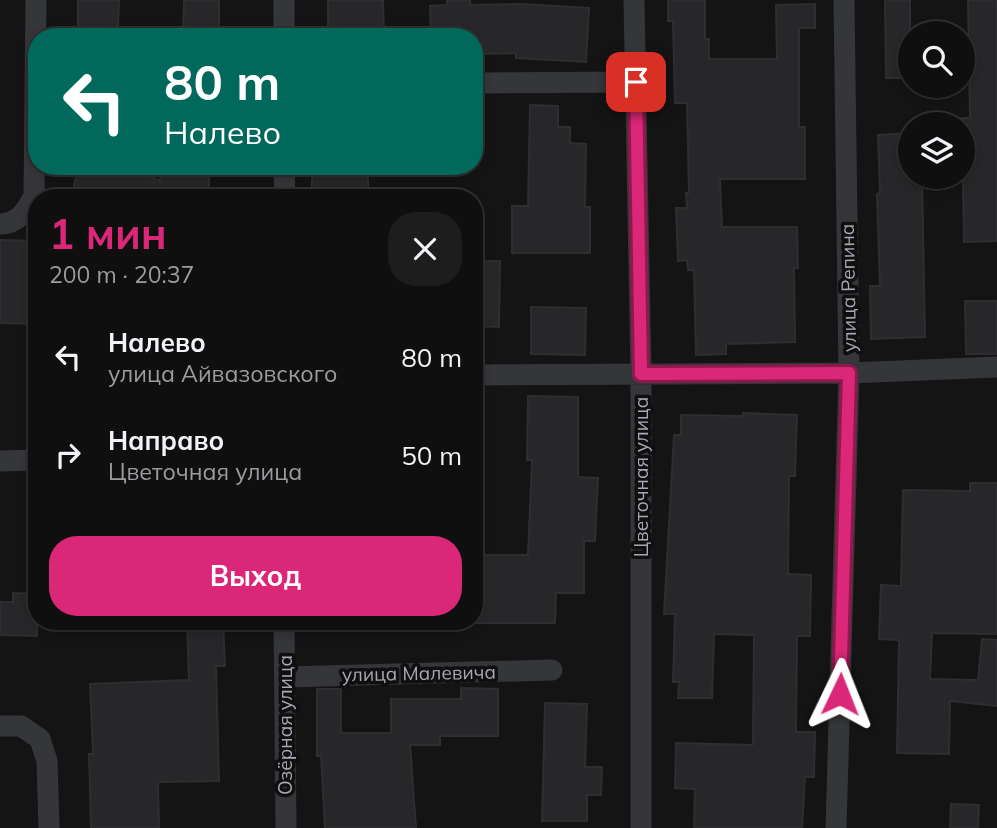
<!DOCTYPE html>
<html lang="ru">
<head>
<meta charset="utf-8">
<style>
  body { margin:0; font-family:Mulish,sans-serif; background:#1d1d1e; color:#f1f3f6; height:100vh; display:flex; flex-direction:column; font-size:26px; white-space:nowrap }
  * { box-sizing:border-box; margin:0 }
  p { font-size:23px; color:#9b9c9f }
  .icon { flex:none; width:38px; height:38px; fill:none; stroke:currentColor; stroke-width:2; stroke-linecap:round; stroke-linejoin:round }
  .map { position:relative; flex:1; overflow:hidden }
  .sheet { position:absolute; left:28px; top:189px; width:455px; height:441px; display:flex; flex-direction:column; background:#0f0f10; border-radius:28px; box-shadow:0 4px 10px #0003,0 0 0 2px #2f2f30 }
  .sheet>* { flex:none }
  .hud { position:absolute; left:28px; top:28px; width:455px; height:147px; border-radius:28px; box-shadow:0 4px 10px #0003,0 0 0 2px #2f2f30; background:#00695c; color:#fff; overflow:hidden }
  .fabs { position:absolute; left:898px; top:21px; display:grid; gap:14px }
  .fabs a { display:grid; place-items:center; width:77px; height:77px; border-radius:50%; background:#0f0f10; box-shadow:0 4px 10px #0003,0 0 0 2px #2f2f30; font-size:35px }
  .pin { position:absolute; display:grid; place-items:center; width:60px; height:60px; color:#fff; margin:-30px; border-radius:14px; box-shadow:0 4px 10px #0006 }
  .me { position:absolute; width:77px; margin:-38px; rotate:2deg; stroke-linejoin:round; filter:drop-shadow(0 0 5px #0008) }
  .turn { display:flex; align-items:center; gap:24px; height:147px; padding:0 21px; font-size:32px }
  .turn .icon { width:91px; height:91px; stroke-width:2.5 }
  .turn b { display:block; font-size:49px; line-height:60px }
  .round { display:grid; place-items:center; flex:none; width:74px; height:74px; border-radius:28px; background:#1d1d1e }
  .overview { display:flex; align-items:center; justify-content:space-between; height:119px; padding:0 21px }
  h1 { font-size:42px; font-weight:700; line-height:52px; color:#db2777 }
  .action { display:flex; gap:14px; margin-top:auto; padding:14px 21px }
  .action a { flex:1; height:80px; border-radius:28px; background:#db2777; color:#fff; font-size:28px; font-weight:700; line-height:80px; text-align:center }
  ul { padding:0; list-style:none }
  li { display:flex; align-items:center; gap:21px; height:98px; padding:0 21px }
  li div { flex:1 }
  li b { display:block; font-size:26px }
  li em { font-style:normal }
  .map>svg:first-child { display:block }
</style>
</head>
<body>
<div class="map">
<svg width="997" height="828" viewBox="0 0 997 828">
  <rect width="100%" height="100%" fill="#141415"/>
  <path fill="#272729" stroke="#2e2e31" stroke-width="2" d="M 78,0 L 119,0 L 118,30 L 78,30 Z
    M 184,0 L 219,0 L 219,35 L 183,35 Z
    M 328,0 L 383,0 L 384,37 L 328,37 Z
    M 447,0 L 470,0 L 470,5 L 520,4 L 589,8 L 586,62 L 516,58 L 516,53 L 474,54 L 474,37 L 431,37 L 430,6 L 447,5 Z
    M 668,0 L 705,0 L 705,39 L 709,39 L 709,59 L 777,59 L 776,5 L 815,4 L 815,28 L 799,28 L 799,127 L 805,127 L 805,179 L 720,179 L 722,227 L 797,227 L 798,268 L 794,268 L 795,342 L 726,344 L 726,354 L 696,355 L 694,270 L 688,270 L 687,260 L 678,261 L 676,208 L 687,208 L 686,193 L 689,193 L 687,103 L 675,103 L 673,21 L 668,21 Z
    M 885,0 L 910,0 L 910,78 L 886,78 Z
    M 968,0 L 997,0 L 997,241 L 964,242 L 962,118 L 970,118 Z
    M 530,105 L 558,106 L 558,127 L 570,127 L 570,143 L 586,144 L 585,207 L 590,207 L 590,253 L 512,253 L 512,206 L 528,206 Z
    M 910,133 L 910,177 L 922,177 L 925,337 L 871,339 L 870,286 L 880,286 L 877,194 L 880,193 L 878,135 Z
    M 86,166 L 130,166 L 160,181 L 161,166 L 209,166 L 209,193 L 135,191 L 135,198 L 71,198 L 76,177 Z
    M 312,166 L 368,166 L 368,192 L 312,191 Z
    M 0,240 L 37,241 L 37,324 L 0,323 Z
    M 474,261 L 500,261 L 499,327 L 474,326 Z
    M 965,301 L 997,301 L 997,354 L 966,354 Z
    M 531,307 L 586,308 L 585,355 L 531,354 Z
    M 528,396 L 578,397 L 578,477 L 598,478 L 595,541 L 584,541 L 584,593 L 556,593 L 555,623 L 474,623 L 474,555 L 528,555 L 532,460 L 527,460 Z
    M 743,413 L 797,415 L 795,476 L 789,476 L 788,574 L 811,575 L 810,636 L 797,636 L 796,732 L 815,732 L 814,777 L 805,777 L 802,828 L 694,828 L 695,789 L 675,788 L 676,743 L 753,745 L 754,635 L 714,634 L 712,698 L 678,698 L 679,682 L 673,682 L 675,614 L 664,614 L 674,435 L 681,435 L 681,415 L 743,416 Z
    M 970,483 L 997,483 L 997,634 L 932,633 L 930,679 L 978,680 L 982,639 L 997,640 L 997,706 L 950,701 L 949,754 L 897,753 L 899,640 L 879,639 L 881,585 L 901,586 L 903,490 L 970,491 Z
    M 13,593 L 37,594 L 37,636 L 0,635 L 0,602 L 13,602 Z
    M 187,621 L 223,621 L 225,666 L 216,666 L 219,781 L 158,782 L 159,828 L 91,828 L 89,754 L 93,754 L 90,684 L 189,680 Z
    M 461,688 L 498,689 L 498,736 L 440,736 L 440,745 L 410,745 L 416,828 L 325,828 L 321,756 L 317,756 L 317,689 L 341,689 L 341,733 L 391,733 L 391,699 L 461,699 Z
    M 545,703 L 587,704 L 585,767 L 602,767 L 601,795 L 587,795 L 587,821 L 542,821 Z
    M 951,804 L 979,805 L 978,828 L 950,828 Z"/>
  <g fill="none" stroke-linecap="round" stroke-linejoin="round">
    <path stroke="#35363a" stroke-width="21" d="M 284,0 L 284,37
      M 634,0 L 641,374 L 641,828
      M 474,83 L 636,82
      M 284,166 L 285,198
      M 0,224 C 18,224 26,211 34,196 L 36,0
      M 474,375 L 849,373 L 997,367
      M 0,461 L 37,460
      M 284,621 L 286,828
      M 285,677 L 552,670
      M 0,726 L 21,726 L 40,739 L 47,761 L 49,828
      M 836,828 L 849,373 L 844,0"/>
  </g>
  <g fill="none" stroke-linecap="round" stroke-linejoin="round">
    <g stroke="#8e194d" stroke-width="18">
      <path id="route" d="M 636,82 L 641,374 L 849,373 L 840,694"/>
    </g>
    <use href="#route" stroke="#db2777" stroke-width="12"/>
  </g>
  <g text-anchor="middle" stroke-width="7" stroke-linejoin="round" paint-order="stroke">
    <g font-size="19" fill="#a7aab4" stroke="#0f0f10">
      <text transform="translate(848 288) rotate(-91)" y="7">улица Репина</text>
      <text transform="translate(641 477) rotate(-90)" y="7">Цветочная улица</text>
      <text transform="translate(419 673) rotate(-1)" y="7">улица Малевича</text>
      <text transform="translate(285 725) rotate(-90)" y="7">Озёрная улица</text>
    </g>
  </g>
</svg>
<div class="fabs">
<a><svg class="icon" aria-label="search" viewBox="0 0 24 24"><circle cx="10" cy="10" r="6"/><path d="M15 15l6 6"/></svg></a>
<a><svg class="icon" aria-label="layers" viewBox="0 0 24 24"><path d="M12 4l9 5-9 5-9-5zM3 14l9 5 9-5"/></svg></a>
</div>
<div class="pin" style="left:636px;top:82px;background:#d93025"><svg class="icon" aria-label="arrive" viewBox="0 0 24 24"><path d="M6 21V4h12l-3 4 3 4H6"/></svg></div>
<svg class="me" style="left:840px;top:694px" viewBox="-20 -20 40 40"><path d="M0-17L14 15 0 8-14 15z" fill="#db2777" stroke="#fff" stroke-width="4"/></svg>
<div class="hud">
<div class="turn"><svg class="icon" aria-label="left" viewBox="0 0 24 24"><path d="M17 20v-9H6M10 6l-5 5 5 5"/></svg><div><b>80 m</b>Налево</div></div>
</div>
<section class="sheet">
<div class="overview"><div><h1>1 мин</h1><p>200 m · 20:37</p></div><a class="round"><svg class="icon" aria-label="close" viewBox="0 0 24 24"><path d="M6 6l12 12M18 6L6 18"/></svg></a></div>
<ul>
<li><svg class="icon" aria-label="left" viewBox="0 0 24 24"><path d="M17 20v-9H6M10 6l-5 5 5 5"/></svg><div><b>Налево</b><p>улица Айвазовского</p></div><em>80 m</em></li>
<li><svg class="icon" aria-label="right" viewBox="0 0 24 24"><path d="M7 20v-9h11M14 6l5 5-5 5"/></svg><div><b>Направо</b><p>Цветочная улица</p></div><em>50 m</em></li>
</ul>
<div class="action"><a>Выход</a></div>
</section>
</div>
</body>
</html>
